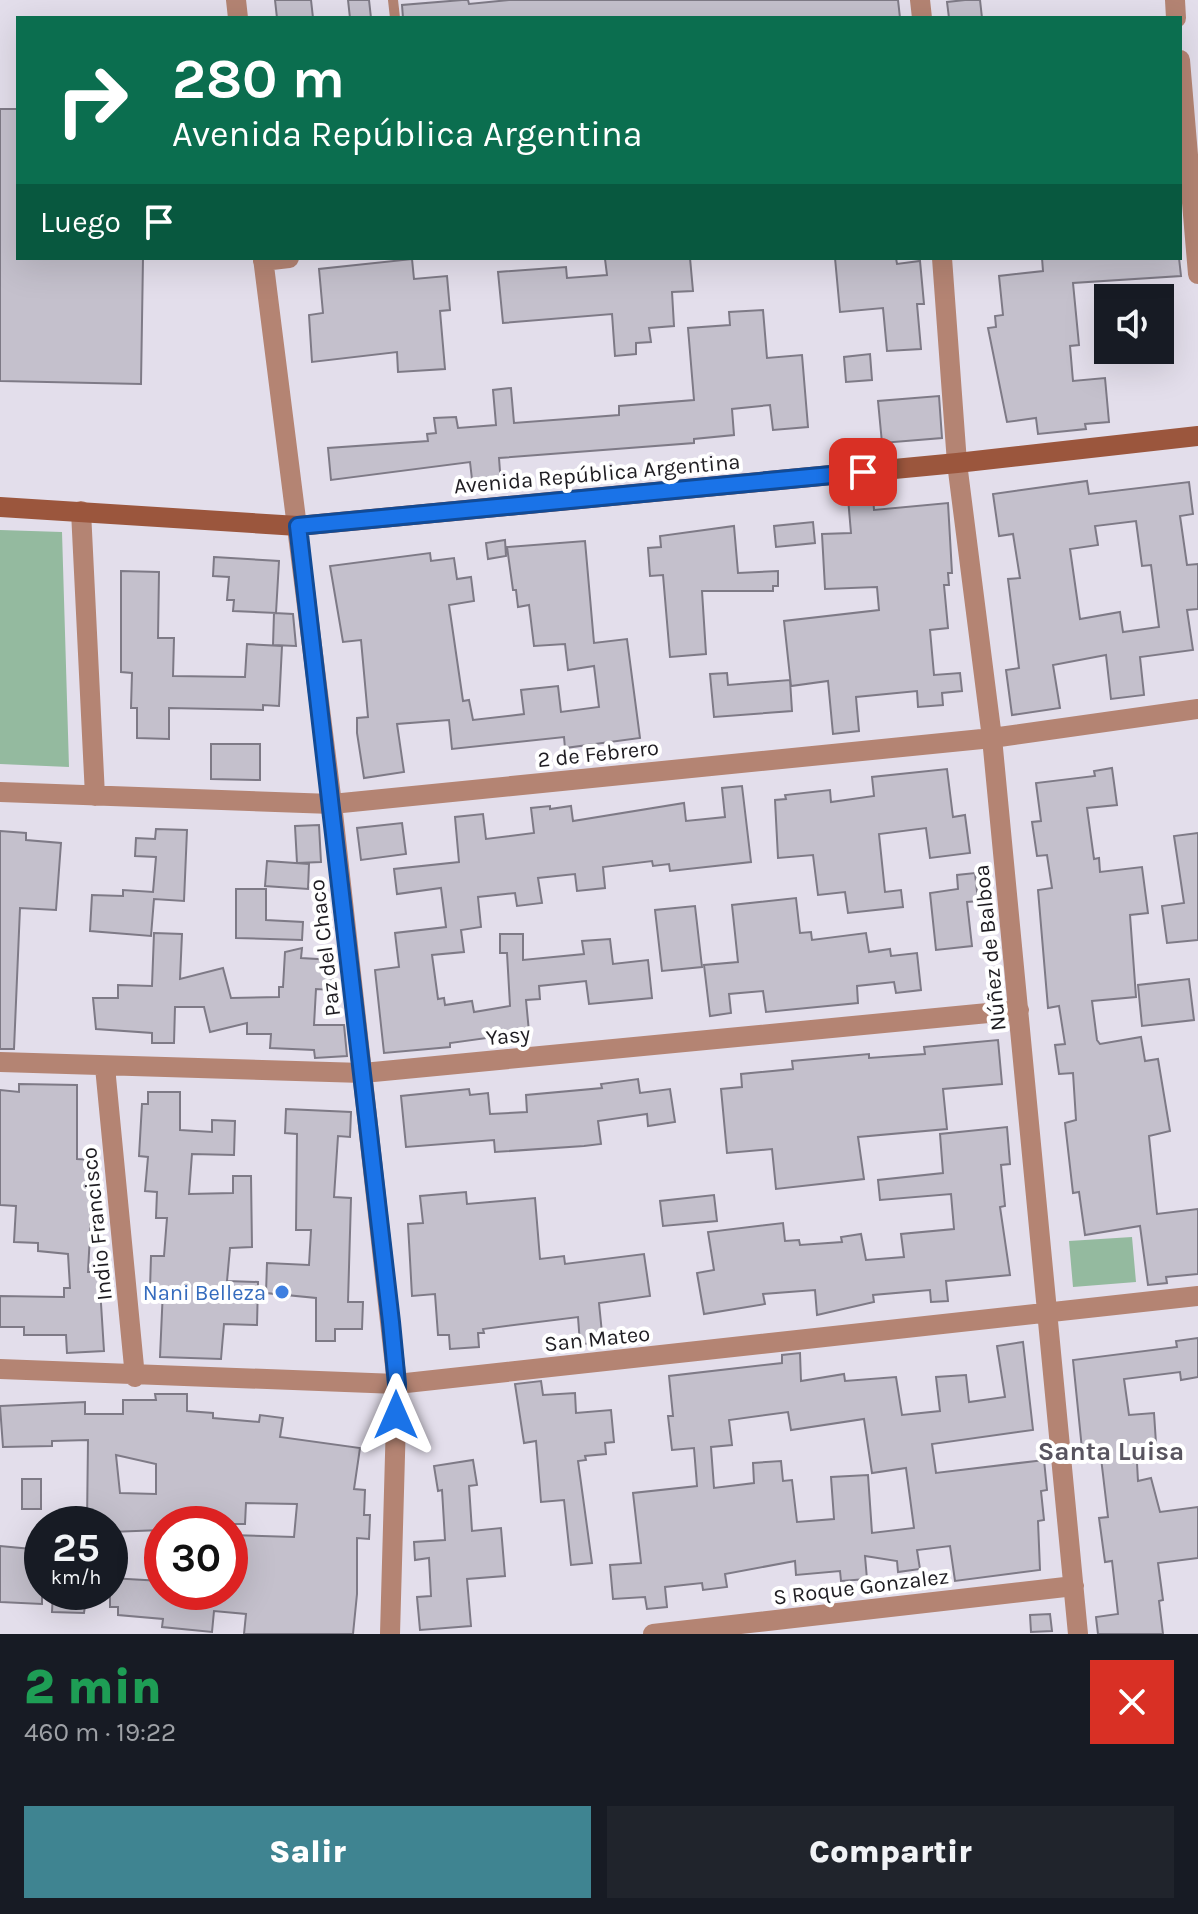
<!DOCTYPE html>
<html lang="es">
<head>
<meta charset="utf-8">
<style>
  body { margin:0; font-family:Karla,sans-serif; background:#20242c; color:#f1f3f6; height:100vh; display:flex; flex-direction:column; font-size:30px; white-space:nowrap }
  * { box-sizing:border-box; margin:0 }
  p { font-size:26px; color:#9ea1a6 }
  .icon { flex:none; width:44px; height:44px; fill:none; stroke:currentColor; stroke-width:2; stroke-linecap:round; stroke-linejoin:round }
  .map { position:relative; height:1634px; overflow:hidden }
  .drawer { display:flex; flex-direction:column; background:#171b24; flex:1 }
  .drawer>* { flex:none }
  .guide { position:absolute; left:16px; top:16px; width:1166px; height:244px; border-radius:0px; box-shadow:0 8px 32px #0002; background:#0b6e4f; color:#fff; overflow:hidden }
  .fabs { position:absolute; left:1094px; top:284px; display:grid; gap:16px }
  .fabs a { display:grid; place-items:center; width:80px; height:80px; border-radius:0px; background:#171b24; box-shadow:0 8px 32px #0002; font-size:40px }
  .speed { position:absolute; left:24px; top:1506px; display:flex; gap:16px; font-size:40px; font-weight:700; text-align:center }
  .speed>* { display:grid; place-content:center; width:104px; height:104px; border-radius:50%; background:#171b24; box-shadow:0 8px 32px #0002; line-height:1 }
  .speed small { font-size:20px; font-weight:400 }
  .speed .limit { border:12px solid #d22; background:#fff; color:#111 }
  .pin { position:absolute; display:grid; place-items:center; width:68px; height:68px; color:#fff; margin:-34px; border-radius:16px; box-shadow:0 4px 12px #0006 }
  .me { position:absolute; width:88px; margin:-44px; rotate:0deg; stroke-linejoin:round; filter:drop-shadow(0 0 6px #0008) }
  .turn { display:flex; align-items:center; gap:28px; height:168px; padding:0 24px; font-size:36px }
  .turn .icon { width:104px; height:104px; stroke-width:2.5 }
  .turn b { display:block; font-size:56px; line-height:68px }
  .then { display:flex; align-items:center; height:76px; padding:0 24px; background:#0003; gap:16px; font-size:30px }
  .round { display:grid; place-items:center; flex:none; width:84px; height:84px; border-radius:0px; background:#20242c }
  .summary { display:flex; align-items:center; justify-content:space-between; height:136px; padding:0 24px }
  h1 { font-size:48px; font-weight:800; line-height:60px; color:#1e9e55 }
  .button { display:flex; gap:16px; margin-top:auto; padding:16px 24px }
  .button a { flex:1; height:92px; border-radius:0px; background:#3f8491; color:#fff; font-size:32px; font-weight:800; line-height:92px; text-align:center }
  .button a+a { background:#20242c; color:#f1f3f6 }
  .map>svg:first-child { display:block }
</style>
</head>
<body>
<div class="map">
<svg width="1198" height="1634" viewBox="0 0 1198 1634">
  <rect width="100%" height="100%" fill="#e3deeb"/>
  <path fill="#94ba9f" d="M 0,530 L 62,532 L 69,767 L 0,764 Z
    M 1132,1237 L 1136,1282 L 1073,1287 L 1069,1241 Z"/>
  <path fill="#c4c0cc" stroke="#7e7a86" stroke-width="2" fill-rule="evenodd" d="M 275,0 L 311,0 L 313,18 L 277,18 Z
    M 348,0 L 369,0 L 371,18 L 350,18 Z
    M 462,0 L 468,0 L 469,4 L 509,0 L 898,0 L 900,18 L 403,18 L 402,5 Z
    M 965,0 L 980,0 L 982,18 L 949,18 L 947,2 Z
    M 0,109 L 18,109 L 18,258 L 143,258 L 141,384 L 0,381 Z
    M 690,258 L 693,291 L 672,292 L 674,326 L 649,328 L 651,342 L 636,343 L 636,354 L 615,356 L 612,314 L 503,323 L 498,272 L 566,267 L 567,278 L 607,275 L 605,259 Z
    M 835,258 L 896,258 L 897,264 L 920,261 L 924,304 L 917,304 L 921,349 L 887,351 L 883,308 L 840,312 Z
    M 1042,258 L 1179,258 L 1181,276 L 1073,283 L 1079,345 L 1070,346 L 1073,381 L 1105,378 L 1109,422 L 1085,424 L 1086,429 L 1038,434 L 1036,418 L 1007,422 L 988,328 L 996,327 L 995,316 L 1003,315 L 999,276 L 1043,271 Z
    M 412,259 L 414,279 L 447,276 L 450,310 L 440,311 L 445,369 L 398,372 L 397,352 L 312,362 L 309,315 L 323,313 L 319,269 Z
    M 763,310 L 767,358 L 802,355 L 808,427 L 773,430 L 770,405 L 732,409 L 734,435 L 694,439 L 694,443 L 499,458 L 501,485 L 473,488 L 470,462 L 331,480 L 328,448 L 428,441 L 427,434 L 436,433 L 434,418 L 456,417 L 458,428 L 496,425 L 493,390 L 511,388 L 514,423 L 619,415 L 619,406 L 694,400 L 688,328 L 730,325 L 729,312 Z
    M 870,354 L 872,380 L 846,382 L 844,357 Z
    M 939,396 L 942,438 L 882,443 L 878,401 Z
    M 1087,481 L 1089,494 L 1189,482 L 1193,514 L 1180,516 L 1187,565 L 1198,564 L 1198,609 L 1187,610 L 1193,650 L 1140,657 L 1144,695 L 1111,699 L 1106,655 L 1053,665 L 1060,708 L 1012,715 L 1006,670 L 1019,668 L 1008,579 L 1020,578 L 1013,534 L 999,536 L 993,494 ZM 1136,521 L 1142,566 L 1151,565 L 1159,627 L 1123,632 L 1120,612 L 1080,619 L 1070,549 L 1098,545 L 1095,526 Z
    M 873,495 L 874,510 L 948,503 L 952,573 L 948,573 L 949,585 L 944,585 L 948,628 L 930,630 L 934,675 L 960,673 L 962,691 L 942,693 L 943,705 L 918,707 L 917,691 L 856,697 L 859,731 L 833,734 L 828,681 L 791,686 L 784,621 L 879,610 L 877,587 L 825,589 L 822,534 L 851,533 L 848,498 Z
    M 813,522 L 815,543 L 776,547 L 774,526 Z
    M 734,526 L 738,573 L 778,571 L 778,586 L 773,586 L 773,591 L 702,591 L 706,654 L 670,657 L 663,575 L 650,576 L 648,548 L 661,547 L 660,536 Z
    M 505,540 L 506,556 L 488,559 L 486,543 Z
    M 585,541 L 594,643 L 627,639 L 640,738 L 565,748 L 564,737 L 452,749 L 449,720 L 397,724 L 404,772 L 364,778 L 357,733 L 357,718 L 368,717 L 361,640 L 343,642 L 330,566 L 430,553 L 431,561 L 454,558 L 457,579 L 471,577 L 474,601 L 449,605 L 463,701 L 469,700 L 473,720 L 524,714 L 521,690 L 558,686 L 561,712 L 599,707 L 594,666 L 568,670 L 565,644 L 534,646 L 529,605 L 518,607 L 516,590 L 513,590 L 507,547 Z
    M 214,557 L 279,561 L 276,613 L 233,611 L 234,600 L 227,600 L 229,577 L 213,576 Z
    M 121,571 L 159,572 L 158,638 L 174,638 L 173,676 L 245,677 L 247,644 L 282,646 L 279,706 L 263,705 L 263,710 L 169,708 L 169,739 L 137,738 L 137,708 L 131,708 L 132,673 L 121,672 Z
    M 274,613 L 293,614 L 296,646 L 273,645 Z
    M 727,673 L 728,685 L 790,680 L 792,711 L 714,717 L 710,674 Z
    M 211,744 L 260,744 L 260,780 L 211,779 Z
    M 1112,768 L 1117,805 L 1087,808 L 1094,859 L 1099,858 L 1100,872 L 1142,867 L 1148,913 L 1130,915 L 1136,997 L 1092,1001 L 1097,1040 L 1100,1044 L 1141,1037 L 1145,1061 L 1158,1059 L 1170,1131 L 1149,1136 L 1157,1214 L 1198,1209 L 1198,1274 L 1166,1277 L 1167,1283 L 1148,1285 L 1140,1226 L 1085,1235 L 1079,1192 L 1073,1193 L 1065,1123 L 1076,1120 L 1073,1073 L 1059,1074 L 1055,1045 L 1065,1044 L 1059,1006 L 1048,1008 L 1038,890 L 1052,888 L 1047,855 L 1037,856 L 1032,822 L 1041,821 L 1036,783 L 1095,776 L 1094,771 Z
    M 947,769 L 953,817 L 965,815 L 970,853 L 930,858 L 926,828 L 879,834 L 885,892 L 901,890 L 903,907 L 848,913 L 845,892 L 818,895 L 813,855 L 778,858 L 775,800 L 786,799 L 785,795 L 830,790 L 831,802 L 874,796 L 872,777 Z
    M 742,786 L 751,862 L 670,871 L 669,864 L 653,866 L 652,861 L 603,867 L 605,888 L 577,891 L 575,874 L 538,878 L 542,903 L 517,906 L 515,893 L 478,897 L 481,927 L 461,930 L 464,952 L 432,955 L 438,999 L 444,998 L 445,1005 L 472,1001 L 474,1012 L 510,1006 L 507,953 L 500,953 L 500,934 L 523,934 L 523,960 L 584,954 L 582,941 L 610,939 L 613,964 L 648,960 L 652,998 L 589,1004 L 586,981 L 539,986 L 540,999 L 526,1000 L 529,1032 L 450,1043 L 450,1047 L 384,1053 L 375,970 L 399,967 L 395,933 L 446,927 L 441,888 L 397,894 L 394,869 L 459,862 L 455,817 L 483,814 L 486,839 L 534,833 L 531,808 L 550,806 L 550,809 L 571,806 L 573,821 L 684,803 L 686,821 L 725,817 L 722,788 Z
    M 402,823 L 406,854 L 361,860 L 357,828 Z
    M 319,825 L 321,862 L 297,863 L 295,826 Z
    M 156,829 L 187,830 L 184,901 L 154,899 L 151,936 L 90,931 L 92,895 L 123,896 L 123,890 L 153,892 L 156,857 L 135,856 L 136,838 L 155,839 Z
    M 0,831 L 26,833 L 26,840 L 61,843 L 56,910 L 20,908 L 14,1049 L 0,1049 Z
    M 1198,833 L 1198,940 L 1167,943 L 1162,906 L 1184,903 L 1174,836 Z
    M 267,861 L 309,864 L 308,889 L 265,886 Z
    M 975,873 L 978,901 L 967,902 L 972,946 L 936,950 L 930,893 L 958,889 L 957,875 Z
    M 236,889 L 266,889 L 266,920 L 303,922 L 302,940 L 236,938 Z
    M 796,898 L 800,933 L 811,932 L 812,940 L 866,933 L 869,952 L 890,949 L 891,956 L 917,953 L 921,990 L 896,993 L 894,982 L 857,986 L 858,1003 L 766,1012 L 763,991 L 729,994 L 731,1013 L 710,1016 L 704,965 L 738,962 L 732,905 Z
    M 695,906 L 702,967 L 662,971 L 655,910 Z
    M 154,933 L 182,934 L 180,979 L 223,968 L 231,998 L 279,997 L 279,987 L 283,987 L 285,952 L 302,948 L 301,958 L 334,960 L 332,990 L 316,989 L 314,1025 L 344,1025 L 347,1056 L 315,1058 L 314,1050 L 270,1048 L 271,1034 L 247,1034 L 247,1023 L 210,1032 L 204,1007 L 175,1007 L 174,1043 L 152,1043 L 152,1033 L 96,1029 L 93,998 L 118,998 L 118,985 L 152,986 Z
    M 1189,979 L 1194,1020 L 1142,1026 L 1138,985 Z
    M 998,1040 L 1002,1084 L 943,1089 L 947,1129 L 858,1137 L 864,1179 L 776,1189 L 772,1149 L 727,1153 L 721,1089 L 742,1087 L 741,1074 L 793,1069 L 792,1061 L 869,1054 L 869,1058 L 925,1054 L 924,1047 Z
    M 638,1079 L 640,1093 L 670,1089 L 675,1122 L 648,1126 L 647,1114 L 598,1121 L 601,1144 L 584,1146 L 495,1152 L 494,1140 L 406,1147 L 401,1096 L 469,1089 L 470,1095 L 488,1093 L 490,1114 L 527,1112 L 526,1095 L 602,1088 L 601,1084 Z
    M 19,1084 L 77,1085 L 77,1159 L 94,1160 L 88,1272 L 99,1272 L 104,1351 L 67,1353 L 66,1335 L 24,1335 L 24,1327 L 0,1327 L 0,1296 L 64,1297 L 64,1288 L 70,1288 L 68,1254 L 38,1251 L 38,1243 L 14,1242 L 16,1206 L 0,1205 L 0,1090 L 19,1092 Z
    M 148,1092 L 180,1092 L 180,1130 L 212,1132 L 212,1120 L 235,1121 L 234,1155 L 192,1154 L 189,1194 L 233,1193 L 233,1176 L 251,1176 L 252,1247 L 230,1248 L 227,1281 L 258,1282 L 257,1325 L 224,1324 L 221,1359 L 160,1357 L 163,1289 L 150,1289 L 151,1256 L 164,1256 L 167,1218 L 156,1218 L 157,1192 L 145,1191 L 148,1157 L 139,1156 L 142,1104 L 148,1104 Z
    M 286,1109 L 351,1112 L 350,1137 L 338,1136 L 334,1197 L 351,1198 L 348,1302 L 363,1302 L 362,1329 L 335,1329 L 335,1341 L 316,1341 L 316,1298 L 266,1293 L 267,1263 L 309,1265 L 311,1230 L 296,1230 L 297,1134 L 285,1133 Z
    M 1007,1127 L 1010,1164 L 1001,1165 L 1005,1206 L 1000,1207 L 1010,1275 L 946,1281 L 948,1301 L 931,1302 L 930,1290 L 873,1295 L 874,1302 L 817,1315 L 815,1290 L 763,1294 L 765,1304 L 704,1314 L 697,1273 L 714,1270 L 708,1232 L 783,1223 L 785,1241 L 799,1240 L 800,1245 L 842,1242 L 841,1237 L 861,1234 L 866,1260 L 904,1257 L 901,1234 L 954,1229 L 951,1194 L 880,1200 L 878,1180 L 943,1173 L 940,1134 Z
    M 466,1192 L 467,1204 L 535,1198 L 540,1259 L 564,1256 L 565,1264 L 644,1254 L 650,1296 L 599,1303 L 603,1343 L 580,1344 L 578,1317 L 483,1329 L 484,1333 L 478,1333 L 479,1347 L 450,1349 L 449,1335 L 438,1335 L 435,1294 L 412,1296 L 408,1224 L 423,1223 L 420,1196 Z
    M 714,1195 L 717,1221 L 663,1226 L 660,1201 Z
    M 1198,1338 L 1198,1377 L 1181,1380 L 1180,1372 L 1124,1379 L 1129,1415 L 1154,1413 L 1156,1443 L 1136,1445 L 1138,1481 L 1151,1478 L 1160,1512 L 1198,1507 L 1198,1558 L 1158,1563 L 1163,1600 L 1159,1601 L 1163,1634 L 1098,1634 L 1096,1617 L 1118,1614 L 1112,1561 L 1105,1562 L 1099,1518 L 1108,1517 L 1101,1458 L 1083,1459 L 1073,1360 L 1177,1347 L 1176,1341 Z
    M 1023,1342 L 1033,1430 L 932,1444 L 936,1473 L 1044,1460 L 1047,1490 L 1041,1491 L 1044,1520 L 1038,1521 L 1040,1570 L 955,1581 L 950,1546 L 917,1550 L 920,1569 L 898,1572 L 897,1561 L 865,1556 L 867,1579 L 841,1581 L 840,1571 L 796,1575 L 795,1561 L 725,1574 L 727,1587 L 703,1590 L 702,1583 L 665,1587 L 667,1607 L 647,1609 L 645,1597 L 613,1599 L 610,1565 L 641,1563 L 633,1493 L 697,1486 L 694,1448 L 672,1450 L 668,1416 L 673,1416 L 669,1376 L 782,1363 L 782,1355 L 800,1353 L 801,1381 L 844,1374 L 845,1381 L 896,1377 L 902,1415 L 940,1411 L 936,1377 L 966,1375 L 969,1402 L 1005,1397 L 997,1346 ZM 788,1412 L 791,1430 L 864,1419 L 872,1473 L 906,1468 L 914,1528 L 872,1533 L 868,1475 L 831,1477 L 834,1519 L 797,1522 L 792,1480 L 783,1481 L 781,1461 L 753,1463 L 754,1483 L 714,1488 L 711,1447 L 732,1445 L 729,1420 Z
    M 541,1381 L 543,1395 L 575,1393 L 576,1413 L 611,1410 L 614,1442 L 605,1443 L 606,1454 L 585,1456 L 586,1460 L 578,1461 L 592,1563 L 571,1565 L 564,1500 L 541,1502 L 536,1441 L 524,1443 L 515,1384 Z
    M 155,1394 L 187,1394 L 187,1411 L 213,1413 L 213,1418 L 259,1422 L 260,1415 L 283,1418 L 280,1437 L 360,1448 L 354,1489 L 365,1490 L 364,1515 L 370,1515 L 369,1539 L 357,1538 L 357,1594 L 353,1634 L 244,1634 L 246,1614 L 214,1611 L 212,1632 L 162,1627 L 163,1619 L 118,1615 L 118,1607 L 110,1607 L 110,1578 L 162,1581 L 162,1592 L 230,1592 L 230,1535 L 294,1537 L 297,1504 L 246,1503 L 245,1524 L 162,1524 L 162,1530 L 110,1532 L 110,1524 L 87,1523 L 88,1440 L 52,1441 L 52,1446 L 3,1447 L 0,1406 L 85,1402 L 85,1414 L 123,1414 L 123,1400 L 156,1400 ZM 116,1455 L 156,1464 L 156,1494 L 120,1493 Z
    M 473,1460 L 477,1485 L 469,1486 L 472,1531 L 501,1528 L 505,1576 L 467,1579 L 471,1626 L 420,1630 L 417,1597 L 431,1596 L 429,1558 L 415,1560 L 414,1542 L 445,1540 L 442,1490 L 438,1491 L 434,1466 Z
    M 22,1479 L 41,1479 L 41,1509 L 22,1509 Z
    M 0,1546 L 42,1550 L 42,1604 L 0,1602 Z
    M 53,1592 L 87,1592 L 84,1613 L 52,1612 Z
    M 1050,1614 L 1052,1631 L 1031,1632 L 1030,1615 Z"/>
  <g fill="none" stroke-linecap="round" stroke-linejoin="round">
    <path stroke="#b48473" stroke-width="10" d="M 393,0 L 395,18"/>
    <path stroke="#b48473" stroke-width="20" d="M 236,0 L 238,18
      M 920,0 L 922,18
      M 1175,0 L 1176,18
      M 1180,60 L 1198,274
      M 263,258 L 332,804 L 397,1384 L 390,1634
      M 942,258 L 957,463 L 992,738 L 1078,1634
      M 263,261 L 289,258
      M 81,511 L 95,796
      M 0,792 L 332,804 L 992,738 L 1198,709
      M 0,1062 L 363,1073 L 1019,1010
      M 105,1067 L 135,1377
      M 0,1369 L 397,1384 L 1198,1296
      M 653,1634 L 1074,1586"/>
    <path stroke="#9b563d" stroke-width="20" d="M 0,507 L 298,526 L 957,463 L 1198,436"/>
  </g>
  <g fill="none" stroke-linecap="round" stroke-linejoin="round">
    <g stroke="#114b97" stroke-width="20">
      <path id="route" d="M 396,1415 L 397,1384 L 391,1322 L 298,526 L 863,472"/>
    </g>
    <use href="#route" stroke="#1a73e8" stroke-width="14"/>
  </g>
  <circle fill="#3f7fe0" stroke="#fff" stroke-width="3" cx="282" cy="1292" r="8"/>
  <g text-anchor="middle" stroke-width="8" stroke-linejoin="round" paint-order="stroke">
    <g font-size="22" fill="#1f1d22" stroke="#fff">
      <text transform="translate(597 473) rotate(-5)" y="8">Avenida República Argentina</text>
      <text transform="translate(598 753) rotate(-6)" y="8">2 de Febrero</text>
      <text transform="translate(324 948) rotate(-97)" y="8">Paz del Chaco</text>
      <text transform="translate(989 948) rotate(-96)" y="8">Núñez de Balboa</text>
      <text transform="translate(508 1035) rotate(-6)" y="8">Yasy</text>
      <text transform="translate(96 1224) rotate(-96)" y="8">Indio Francisco</text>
      <text transform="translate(597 1338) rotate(-6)" y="8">San Mateo</text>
      <text transform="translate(861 1586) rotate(-7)" y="8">S Roque Gonzalez</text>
    </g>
    <g font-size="22" fill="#366cbe" stroke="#fff" text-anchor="end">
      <text x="266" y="1300">Nani Belleza</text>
    </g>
    <g font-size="26" font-weight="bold" fill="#58545f" stroke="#fff">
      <text x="1111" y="1460">Santa Luisa</text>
    </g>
  </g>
</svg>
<div class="fabs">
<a><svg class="icon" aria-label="sound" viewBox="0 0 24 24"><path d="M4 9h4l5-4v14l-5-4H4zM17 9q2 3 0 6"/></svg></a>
</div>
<div class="speed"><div>25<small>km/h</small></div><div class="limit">30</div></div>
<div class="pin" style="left:863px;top:472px;background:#d93025"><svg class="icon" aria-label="arrive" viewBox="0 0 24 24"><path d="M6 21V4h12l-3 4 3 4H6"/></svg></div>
<svg class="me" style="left:396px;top:1415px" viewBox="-20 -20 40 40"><path d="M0-17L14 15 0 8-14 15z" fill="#1a73e8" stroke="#fff" stroke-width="4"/></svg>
<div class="guide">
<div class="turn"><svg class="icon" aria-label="right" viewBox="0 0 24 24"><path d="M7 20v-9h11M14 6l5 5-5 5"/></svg><div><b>280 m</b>Avenida República Argentina</div></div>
<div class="then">Luego<svg class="icon" aria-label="arrive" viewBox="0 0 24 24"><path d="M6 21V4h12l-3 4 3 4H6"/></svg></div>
</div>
</div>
<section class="drawer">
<div class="summary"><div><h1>2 min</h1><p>460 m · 19:22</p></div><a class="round" style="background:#d93025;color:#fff"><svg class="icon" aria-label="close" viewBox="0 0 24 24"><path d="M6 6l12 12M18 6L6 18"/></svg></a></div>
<div class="button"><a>Salir</a><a>Compartir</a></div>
</section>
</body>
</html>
